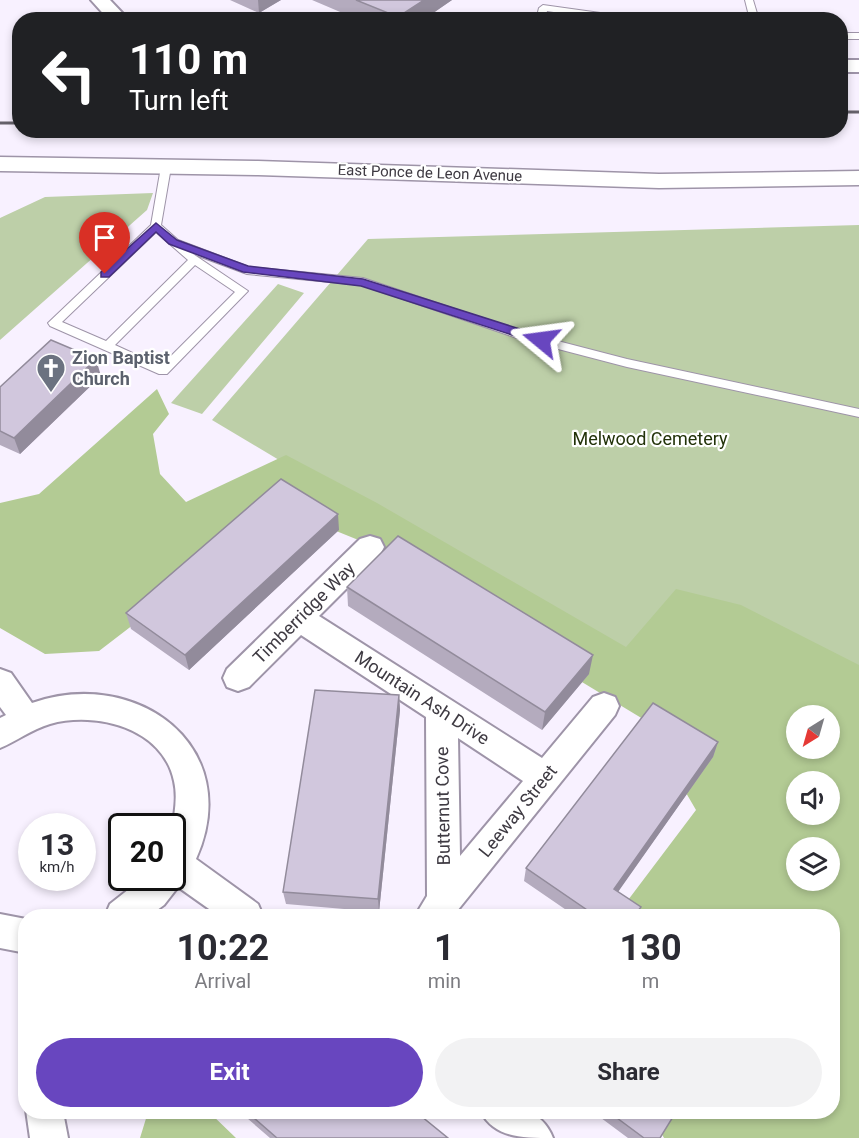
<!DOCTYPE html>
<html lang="en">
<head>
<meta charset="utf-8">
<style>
  body { margin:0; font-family:Roboto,sans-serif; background:#f2f2f3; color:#2b2b33; height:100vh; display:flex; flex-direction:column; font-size:22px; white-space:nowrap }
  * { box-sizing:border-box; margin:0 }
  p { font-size:20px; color:#7c7c81 }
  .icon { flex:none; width:33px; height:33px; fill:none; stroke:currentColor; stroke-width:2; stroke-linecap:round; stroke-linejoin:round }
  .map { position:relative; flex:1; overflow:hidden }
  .sheet { position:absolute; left:18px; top:909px; width:822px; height:210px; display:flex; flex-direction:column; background:#fff; border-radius:24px; box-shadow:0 3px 9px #0003 }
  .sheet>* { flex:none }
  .guide { position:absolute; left:12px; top:12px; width:836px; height:126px; border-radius:24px; box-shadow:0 3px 9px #0003; background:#202124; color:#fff; overflow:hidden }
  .needle { width:39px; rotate:217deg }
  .tools { position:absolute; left:786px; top:705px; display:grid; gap:12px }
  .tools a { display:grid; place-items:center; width:54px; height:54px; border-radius:50%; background:#fff; box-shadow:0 3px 9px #0003; font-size:30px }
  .speed { position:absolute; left:18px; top:813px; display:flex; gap:12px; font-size:30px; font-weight:700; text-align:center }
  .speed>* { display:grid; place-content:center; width:78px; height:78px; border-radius:50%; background:#fff; box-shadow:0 3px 9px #0003; line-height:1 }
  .speed small { font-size:15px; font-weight:400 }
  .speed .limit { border:3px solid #111; border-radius:9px; background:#fff; color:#111 }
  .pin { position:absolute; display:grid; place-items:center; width:51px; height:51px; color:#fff; margin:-62px -26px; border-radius:50% 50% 50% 0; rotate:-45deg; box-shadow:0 0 6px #0007 }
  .pin .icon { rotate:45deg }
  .me { position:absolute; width:66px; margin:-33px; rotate:286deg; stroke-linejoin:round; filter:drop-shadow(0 0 4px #0008) }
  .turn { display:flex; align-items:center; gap:21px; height:126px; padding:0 18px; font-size:27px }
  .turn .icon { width:78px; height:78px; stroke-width:2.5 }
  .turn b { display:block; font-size:42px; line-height:51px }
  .eta { display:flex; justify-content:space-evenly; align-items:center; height:102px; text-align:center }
  .eta b { font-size:36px; font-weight:700; line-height:42px }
  .primary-button { display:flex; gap:12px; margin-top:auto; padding:12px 18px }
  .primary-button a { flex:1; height:69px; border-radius:36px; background:#6846bf; color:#fff; font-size:24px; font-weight:700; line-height:69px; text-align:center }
  .primary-button a+a { background:#f2f2f3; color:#2b2b33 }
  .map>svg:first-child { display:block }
</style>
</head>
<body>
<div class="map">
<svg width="859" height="1138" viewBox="0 0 859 1138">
  <rect width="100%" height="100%" fill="#f8f1ff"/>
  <path fill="#bdcfa8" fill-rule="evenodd" d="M 153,193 L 147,210 L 0,340 L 0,218 L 45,197 Z
    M 859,225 L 859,807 L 830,782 L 816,781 L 212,420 L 368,239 ZM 796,716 L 830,716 L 830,748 L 796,748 Z
    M 278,284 L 304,293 L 202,414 L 171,403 Z"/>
  <path fill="#b3cb94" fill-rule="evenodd" d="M 157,389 L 169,414 L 153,434 L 160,474 L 186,502 L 286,455 L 377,503 L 626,647 L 676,589 L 741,605 L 859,665 L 859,1138 L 664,1138 L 650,1112 L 832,1112 L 832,916 L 616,916 L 696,810 L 643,719 L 458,607 L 393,554 L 304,518 L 232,549 L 99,651 L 45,654 L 0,628 L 0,503 L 39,494 ZM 796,716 L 830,716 L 830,748 L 796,748 ZM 796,782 L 830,782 L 830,814 L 796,814 ZM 796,848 L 830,848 L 830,880 L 796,880 Z
    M 148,1112 L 209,1112 L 236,1138 L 140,1138 Z"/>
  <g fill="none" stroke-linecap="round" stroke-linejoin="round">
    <g stroke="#9e94a8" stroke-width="2">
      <path id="service" d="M 745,0 L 753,0 L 759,20 L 750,20 Z
        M 543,5 L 629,17 L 633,20 L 607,20 L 547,11 L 545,20 L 536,20 L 539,8 Z
        M 840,33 L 859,33 L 859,39 L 840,39 Z
        M 166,164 L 171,167 L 161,225 L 178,240 L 249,267 L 363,278 L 523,332 L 627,359 L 859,409 L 859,417 L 627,367 L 520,339 L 362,285 L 247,274 L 193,254 L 248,291 L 167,374 L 159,374 L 50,326 L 48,323 L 151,225 L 161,167 ZM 156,232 L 188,260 L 106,341 L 62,322 ZM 195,265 L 235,292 L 161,366 L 115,345 Z"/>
    </g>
    <g stroke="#9e94a8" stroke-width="4">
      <path id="minor" d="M 91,0 L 110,0 L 129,20 L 109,20 Z
        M 840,60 L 859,60 L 859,72 L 840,72 Z
        M 370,536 L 380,539 L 384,547 L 380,555 L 319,616 L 542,758 L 593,697 L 604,693 L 615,697 L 619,706 L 615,715 L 453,916 L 415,916 L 427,896 L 426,717 L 301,635 L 249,687 L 238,691 L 227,687 L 223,678 L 227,669 L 360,539 ZM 458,738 L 523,781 L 460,856 Z
        M 0,669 L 11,673 L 32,703 C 137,666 246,747 196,859 L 258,904 L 263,916 L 219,916 L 178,887 L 164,905 L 149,916 L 105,916 L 110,904 L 143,878 L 172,878 C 172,862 172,847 172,831 C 174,815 178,798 174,781 C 163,728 96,711 50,724 C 32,729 17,741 0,748 L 0,718 L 6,715 L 0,707 Z
        M 0,914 L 26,919 L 26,953 L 0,948 Z
        M 26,1110 L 63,1112 L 68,1138 L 30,1138 Z
        M 481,1112 C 512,1109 540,1105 553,1138 C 522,1138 495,1138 481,1112 Z"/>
    </g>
    <g stroke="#9e94a8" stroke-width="3">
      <path id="secondary" d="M 0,157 L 258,161 L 659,174 L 859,171 L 859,185 L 659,188 L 258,175 L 0,171 Z"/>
    </g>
    <use href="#service" fill="#fff" fill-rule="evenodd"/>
    <use href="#minor" fill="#fff" fill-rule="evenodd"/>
    <use href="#secondary" fill="#fff" fill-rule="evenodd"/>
    <path stroke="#66626b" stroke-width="3" d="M 840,112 L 859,112
      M 0,123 L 20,123"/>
  </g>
  <path fill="#b4abbe" d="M 230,0 L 281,0 L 259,13 Z
    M 312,0 L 452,0 L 423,20 L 359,20 Z
    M 101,376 L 20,454 L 0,445 L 0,387 Z
    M 339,530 L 189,670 L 131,629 L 126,613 Z
    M 347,587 L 589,674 L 542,730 L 348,606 Z
    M 399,695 L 400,710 L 379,912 L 286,904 L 283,892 Z
    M 718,742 L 713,757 L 618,891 L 638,916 L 575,916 L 524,881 L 526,868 Z
    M 240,1112 L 416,1112 L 448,1138 L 270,1138 Z
    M 593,1112 L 676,1112 L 660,1138 L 628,1138 Z"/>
  <path fill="#928b9b" d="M 258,0 L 281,0 L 259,13 Z
    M 424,0 L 452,0 L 423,20 L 398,20 L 398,17 Z
    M 96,359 L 101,376 L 20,454 L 14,438 Z
    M 338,514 L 339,530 L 189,670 L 185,655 Z
    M 593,655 L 589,674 L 542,730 L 545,712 Z
    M 399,695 L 400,710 L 379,912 L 378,899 Z
    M 718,742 L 713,757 L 611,902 L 614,889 Z"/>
  <path fill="#d1c7dd" stroke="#928b9b" stroke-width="1.5" d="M 356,0 L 424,0 L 398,17 Z
    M 51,340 L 96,359 L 14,438 L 0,431 L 0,387 Z
    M 281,479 L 338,514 L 185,655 L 126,613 Z
    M 398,536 L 593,655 L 545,712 L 347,587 Z
    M 315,690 L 399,695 L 378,899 L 283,892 Z
    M 653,703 L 718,742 L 614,889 L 641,907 L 634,916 L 596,916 L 526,868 Z
    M 247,1112 L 416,1112 L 448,1138 L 277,1138 Z
    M 609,1112 L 676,1112 L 660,1138 L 644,1138 Z"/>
  <path fill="#6846bf" stroke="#442e7c" stroke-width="1.5" d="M 156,223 L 177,240 L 248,266 L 363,279 L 545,337 L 547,340 L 541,344 L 537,343 L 361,286 L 243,272 L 169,244 L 156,232 L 109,277 L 101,277 L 101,272 Z"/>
  <defs>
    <g id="church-pin" transform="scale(1.5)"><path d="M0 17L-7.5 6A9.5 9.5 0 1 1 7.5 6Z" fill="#6b7280" stroke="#fff"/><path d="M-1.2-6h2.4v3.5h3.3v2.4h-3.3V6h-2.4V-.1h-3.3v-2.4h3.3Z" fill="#fff"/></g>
  </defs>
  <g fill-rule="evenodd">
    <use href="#church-pin" x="51" y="368"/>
  </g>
  <g text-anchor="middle" stroke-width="4.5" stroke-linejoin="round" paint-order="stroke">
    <g font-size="15" fill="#3e3a42" stroke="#fff">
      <text transform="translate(430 173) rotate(2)" y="5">East Ponce de Leon Avenue</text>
    </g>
    <g font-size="18" font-weight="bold" fill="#5b616d" stroke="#fff" text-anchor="start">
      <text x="72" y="364">Zion Baptist<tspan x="72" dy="21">Church</tspan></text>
    </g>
    <g font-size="18" fill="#223209" stroke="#fff">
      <text x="650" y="445">Melwood Cemetery</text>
    </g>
    <g font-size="18" fill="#3e3a42" stroke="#fff">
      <text transform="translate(304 613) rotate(-45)" y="6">Timberridge Way</text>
      <text transform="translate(422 698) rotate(33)" y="6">Mountain Ash Drive</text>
      <text transform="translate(443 806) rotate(-91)" y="6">Butternut Cove</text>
      <text transform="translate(518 811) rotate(-51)" y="6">Leeway Street</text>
    </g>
  </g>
</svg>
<div class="tools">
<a><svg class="needle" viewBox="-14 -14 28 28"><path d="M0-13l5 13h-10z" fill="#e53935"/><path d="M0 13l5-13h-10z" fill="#7c7c81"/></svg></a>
<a><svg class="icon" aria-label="sound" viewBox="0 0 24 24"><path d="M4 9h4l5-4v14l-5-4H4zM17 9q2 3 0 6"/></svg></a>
<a><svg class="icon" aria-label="layers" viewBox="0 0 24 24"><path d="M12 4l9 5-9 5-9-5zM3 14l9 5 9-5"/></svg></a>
</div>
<div class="speed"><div>13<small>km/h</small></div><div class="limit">20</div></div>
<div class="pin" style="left:105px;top:274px;background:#d93025"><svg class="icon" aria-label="arrive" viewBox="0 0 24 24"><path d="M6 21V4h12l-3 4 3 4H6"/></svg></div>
<svg class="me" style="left:541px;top:340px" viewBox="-20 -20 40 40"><path d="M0-17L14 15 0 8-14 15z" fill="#6846bf" stroke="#fff" stroke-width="4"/></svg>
<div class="guide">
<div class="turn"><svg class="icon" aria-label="left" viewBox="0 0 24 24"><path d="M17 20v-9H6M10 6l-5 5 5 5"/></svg><div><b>110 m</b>Turn left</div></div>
</div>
<section class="sheet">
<div class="eta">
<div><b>10:22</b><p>Arrival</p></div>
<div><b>1</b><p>min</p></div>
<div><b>130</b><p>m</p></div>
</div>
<div class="primary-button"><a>Exit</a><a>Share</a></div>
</section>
</div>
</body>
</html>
